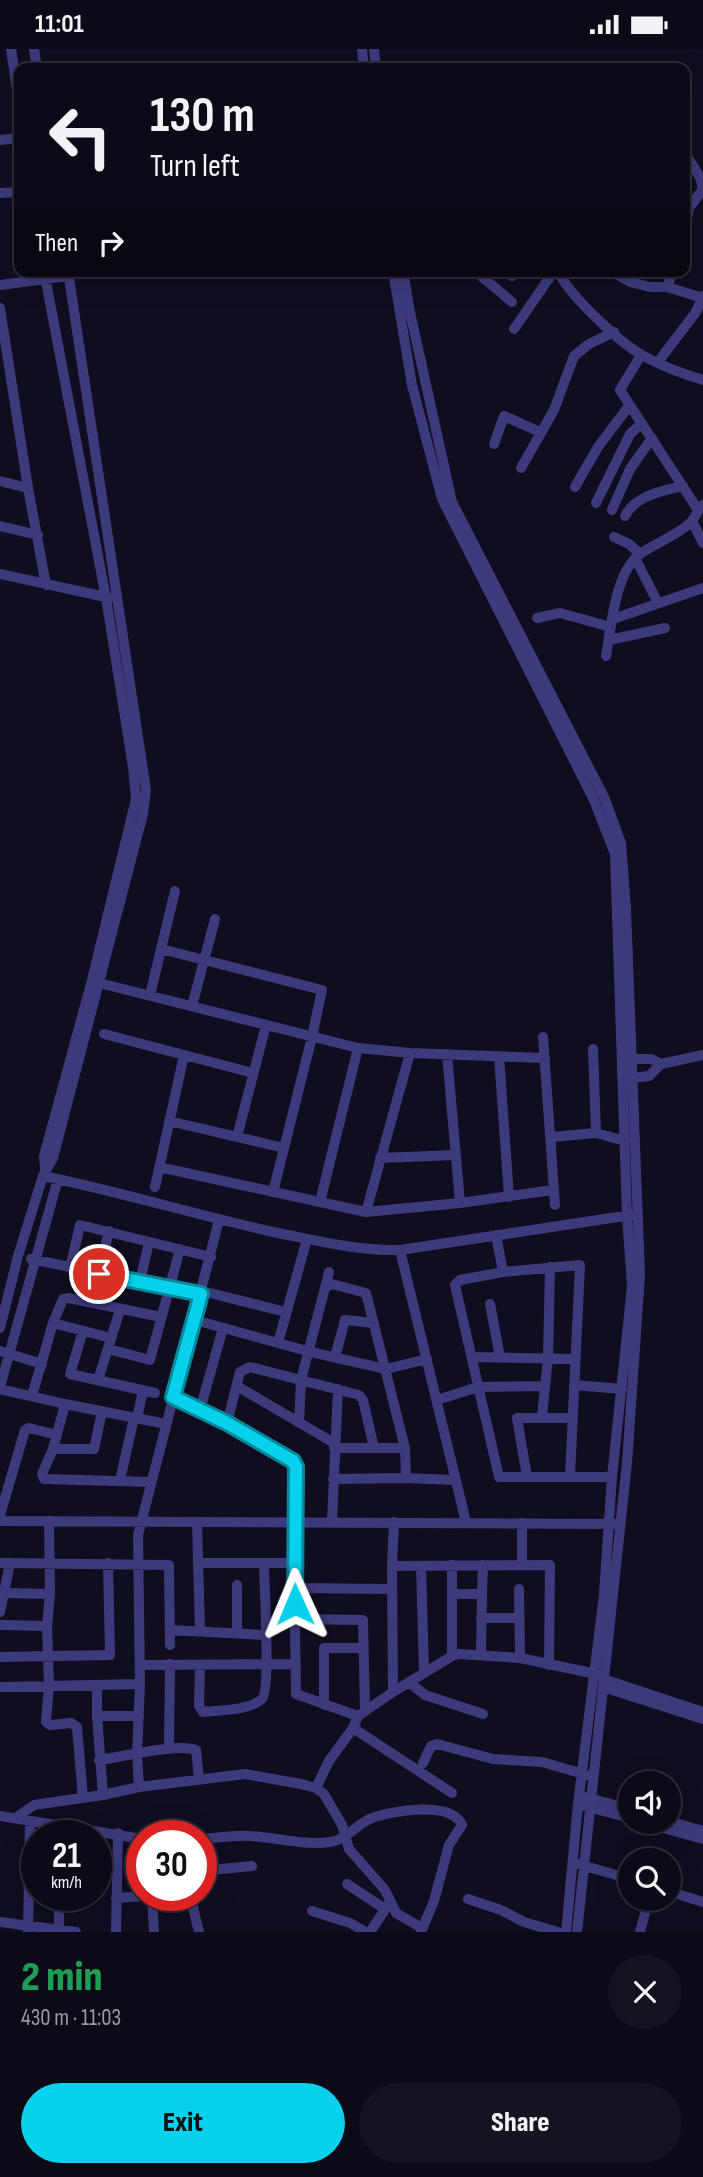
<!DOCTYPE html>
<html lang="en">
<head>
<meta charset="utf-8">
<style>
  body { margin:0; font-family:"Sofia Sans Condensed",sans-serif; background:#151320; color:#f1f3f6; height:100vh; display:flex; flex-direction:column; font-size:26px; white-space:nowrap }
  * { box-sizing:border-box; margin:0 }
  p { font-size:23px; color:#9a9aa1 }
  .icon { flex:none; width:38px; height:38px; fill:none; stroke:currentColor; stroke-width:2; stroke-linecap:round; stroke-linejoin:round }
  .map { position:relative; height:1883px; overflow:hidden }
  .drawer { display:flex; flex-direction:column; background:#0c0a17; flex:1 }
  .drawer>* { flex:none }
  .top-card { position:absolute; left:14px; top:14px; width:676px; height:214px; border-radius:14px; box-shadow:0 7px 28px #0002,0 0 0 2px #2c2b36; background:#0c0a17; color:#f1f3f6; overflow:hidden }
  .fabs { position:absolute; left:618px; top:1722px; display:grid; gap:14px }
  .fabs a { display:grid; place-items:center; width:63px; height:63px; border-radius:50%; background:#0c0a17; box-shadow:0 7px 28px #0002,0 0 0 2px #2c2b36; font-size:35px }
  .speed { position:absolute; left:21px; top:1771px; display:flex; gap:14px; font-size:35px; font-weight:700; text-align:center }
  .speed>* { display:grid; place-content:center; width:91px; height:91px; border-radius:50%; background:#0c0a17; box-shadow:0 7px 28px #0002,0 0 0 2px #2c2b36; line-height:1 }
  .speed small { font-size:18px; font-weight:400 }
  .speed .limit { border:10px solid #d22; background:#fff; color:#111 }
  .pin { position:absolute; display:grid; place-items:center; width:60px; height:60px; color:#fff; margin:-30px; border:4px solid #fff; border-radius:50%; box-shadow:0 2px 7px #0007 }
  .me { position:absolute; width:77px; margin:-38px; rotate:359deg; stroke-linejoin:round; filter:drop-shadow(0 0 5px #0008) }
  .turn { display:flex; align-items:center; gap:24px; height:147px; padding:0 21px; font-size:32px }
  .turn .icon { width:91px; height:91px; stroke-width:2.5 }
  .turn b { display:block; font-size:49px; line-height:60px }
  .then { display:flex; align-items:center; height:66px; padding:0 21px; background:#0003; gap:14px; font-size:26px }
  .round { display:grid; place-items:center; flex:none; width:74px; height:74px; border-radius:37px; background:#151320 }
  .overview { display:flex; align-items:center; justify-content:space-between; height:119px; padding:0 21px }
  h1 { font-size:42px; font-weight:800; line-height:52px; color:#1e9e55 }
  .button { display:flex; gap:14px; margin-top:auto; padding:14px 21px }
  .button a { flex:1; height:80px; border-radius:42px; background:#08d1ed; color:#111; font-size:28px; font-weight:800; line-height:80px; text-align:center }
  .button a+a { background:#151320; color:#f1f3f6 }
  .status { display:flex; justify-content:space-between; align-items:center; height:49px; padding:0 35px; background:#0c0a17; direction:ltr }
  .status svg { height:19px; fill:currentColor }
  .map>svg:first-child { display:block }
</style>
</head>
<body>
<div class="status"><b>11:01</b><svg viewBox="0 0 49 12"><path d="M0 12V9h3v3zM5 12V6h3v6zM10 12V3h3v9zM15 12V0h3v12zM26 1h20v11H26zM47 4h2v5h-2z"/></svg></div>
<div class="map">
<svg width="703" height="1883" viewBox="0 0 703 1883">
  <rect width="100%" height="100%" fill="#100d1f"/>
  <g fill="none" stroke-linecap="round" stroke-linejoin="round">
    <path stroke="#3d3a7c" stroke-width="10" d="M 11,0 L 19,54
      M 34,0 L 37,19
      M 362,0 L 364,19
      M 374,0 L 376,19
      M 0,91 L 19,89
      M 684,103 L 700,128 L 703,140
      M 0,144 L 19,143
      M 684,186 L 689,159 L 703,140
      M 44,222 L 106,549 L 133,718 L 136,750 L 92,931 L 44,1107 L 45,1120
      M 393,222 L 412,336 L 442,450 L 594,751 L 615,805 L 627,1167 L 632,1237 L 612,1428 L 604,1545 L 578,1755 L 566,1883
      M 403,222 L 410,263 L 452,453 L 604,748 L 621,794 L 626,860 L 640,1226 L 627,1414 L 577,1883
      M 475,222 L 512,253
      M 506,222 L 512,227
      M 558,222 C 568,245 620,294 642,306 C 661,317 683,325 703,331
      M 616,222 L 616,225 L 630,233 L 650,238 L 667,238 L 703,249
      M 0,236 L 68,227
      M 667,238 L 673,222
      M 0,259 L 28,439 L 46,536
      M 514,280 L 554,222
      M 641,306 L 620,341 L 698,461
      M 658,313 L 696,263 L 703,247
      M 494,395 L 504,367 L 540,383
      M 521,419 L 554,361 L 574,307 L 589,295 L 614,283
      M 0,432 L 28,439
      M 575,438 L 598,398 L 629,357
      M 596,454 L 630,385 L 641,375
      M 612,461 L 630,420 L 652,389
      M 625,467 C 635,447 661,442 683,437
      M 692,472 L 703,494
      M 0,477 L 38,486
      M 614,488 L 629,495 L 640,505
      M 635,509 L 658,554
      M 0,525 L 110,549
      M 537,569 L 560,564 L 611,578
      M 613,570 L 703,539
      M 609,591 L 665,579
      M 606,607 C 611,579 615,523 640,505 C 655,494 677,487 691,473 C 696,468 697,461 703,456
      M 161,900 L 322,941 L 312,988 L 273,1143
      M 99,934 L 358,999 L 410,1004 L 545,1009
      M 150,946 L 175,842
      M 192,957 L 215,870
      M 104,985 L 253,1024
      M 543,988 L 555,1156
      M 593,1000 L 596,1084
      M 447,1005 L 460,1154
      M 499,1007 L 509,1148
      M 627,1010 L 651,1010 L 661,1015
      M 625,1030 L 649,1027 L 661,1015 L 703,1006
      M 169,1072 L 284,1099
      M 237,1088 L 266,976
      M 552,1088 L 596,1084 L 625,1092
      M 380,1109 L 455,1106
      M 159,1118 L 366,1163 L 460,1154 L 553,1141
      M 43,1127 C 122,1143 199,1167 278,1184 C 318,1192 359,1202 400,1201 L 631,1166
      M 155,1138 L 184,1006
      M 320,1153 L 358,999
      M 366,1163 L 410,1004
      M 496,1186 L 503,1223
      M 400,1201 L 466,1473
      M 31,1210 L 201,1245
      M 70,1219 L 80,1176 L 211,1208
      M 140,1232 L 149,1193
      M 326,1238 L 332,1235 L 366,1244 L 405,1399 L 406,1429
      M 202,1242 L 286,1263
      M 92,1254 L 109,1182
      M 490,1255 L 500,1308
      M 195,1271 L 307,1302 L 386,1320 L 427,1310
      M 53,1274 L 111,1289
      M 0,1279 L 18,1207 L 43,1127 L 53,1109 L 143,765 L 146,741 L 68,222
      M 83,1282 L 70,1325 L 155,1344
      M 278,1294 L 307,1190
      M 108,1300 L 150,1311 L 180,1200
      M 0,1302 L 42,1315
      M 335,1308 L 345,1271 L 373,1274
      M 473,1308 L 575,1310
      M 98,1331 L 120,1261
      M 574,1336 L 622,1340
      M 237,1337 L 334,1394
      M 0,1338 L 58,1130
      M 0,1340 L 65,1355 L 166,1375
      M 32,1347 L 53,1274 L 63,1250 L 69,1249 L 161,1268
      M 173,1348 L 227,1374 L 294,1412 L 296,1418 L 294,1514 L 296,1645 L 358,1667
      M 437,1351 L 478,1338 L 545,1337
      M 65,1355 L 53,1400 L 42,1425 L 44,1430 L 151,1433
      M 200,1361 L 223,1279
      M 542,1367 L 548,1309 L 550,1218
      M 137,1369 L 143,1342
      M 227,1374 L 240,1323 L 250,1318 L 359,1346 L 363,1351 L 374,1399
      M 299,1374 L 301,1331 L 329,1223
      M 334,1399 L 405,1399
      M 53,1400 L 94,1400 L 102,1363
      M 570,1427 L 580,1216 L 503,1223 L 460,1231 L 455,1236 L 499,1428 L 612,1428
      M 527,1428 L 517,1369 L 572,1369
      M 333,1430 L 406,1429 L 454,1431
      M 120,1431 L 134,1369
      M 0,1466 L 25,1381 L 29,1379 L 57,1386
      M 0,1472 L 617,1475
      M 49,1472 L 50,1545 L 47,1577 L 49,1636 L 46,1673 L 50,1676 L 71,1674 L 77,1678 L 83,1749
      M 197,1473 L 200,1582
      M 332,1473 L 338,1340
      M 0,1514 L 169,1516 L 170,1596
      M 198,1514 L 294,1514
      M 452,1516 L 452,1607
      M 522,1516 L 522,1474
      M 392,1517 L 550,1516 L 549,1616
      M 421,1517 L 424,1624
      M 237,1536 L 237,1584
      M 295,1539 L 392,1540
      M 519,1540 L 520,1609
      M 5,1544 L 50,1545
      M 452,1545 L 482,1545 L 481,1606
      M 482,1545 L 483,1516
      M 0,1563 L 10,1514
      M 481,1569 L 519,1569
      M 295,1570 L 363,1571 L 365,1662
      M 0,1576 L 47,1577
      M 170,1581 L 265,1586
      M 0,1608 L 110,1606 L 108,1514
      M 140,1616 L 295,1615
      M 200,1616 L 199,1657 L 203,1663 C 220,1661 248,1662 262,1650 C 271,1641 264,1534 264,1514
      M 603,1630 L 703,1663
      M 409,1633 L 425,1646 L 483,1665
      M 0,1638 L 140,1635
      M 603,1638 L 703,1670
      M 393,1643 L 392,1517 L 394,1473
      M 324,1656 L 324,1599 L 362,1599
      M 97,1667 L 97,1636
      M 353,1679 L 452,1744
      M 169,1700 L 170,1615
      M 99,1711 C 122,1708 176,1694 196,1701 L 199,1730
      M 423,1714 L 431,1697 L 437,1695 L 493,1710 L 542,1713 L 587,1726
      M 139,1738 L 137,1705 L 140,1635 L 138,1486 L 219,1171
      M 316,1739 L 329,1712 L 353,1679 L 358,1667 L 393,1643 L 452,1607 L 458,1605 L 520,1609 L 601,1626
      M 103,1746 L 97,1667 L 139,1667
      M 585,1748 L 630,1760
      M 584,1757 L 630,1769
      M 0,1767 L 142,1790
      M 17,1768 L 34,1756 L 103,1746 L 139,1738 L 245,1725 L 301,1735 L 316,1739 L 324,1745 L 342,1776 L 349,1800 L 385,1841 L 396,1864 L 422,1879
      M 668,1772 L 703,1782
      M 642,1773 L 703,1790
      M 201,1790 C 217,1789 234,1786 250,1787 C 276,1788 303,1797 330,1793 C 347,1791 356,1775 372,1769 C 392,1762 451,1751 462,1776 L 449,1796 L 434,1852 L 421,1883
      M 578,1815 L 630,1830
      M 201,1822 L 252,1817
      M 347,1835 L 385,1860
      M 668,1842 L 703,1853
      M 190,1846 L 199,1883
      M 152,1848 L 154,1883
      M 116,1849 L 160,1846
      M 468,1850 L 501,1861 L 524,1873 L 558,1883
      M 312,1862 L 350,1874 L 366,1883
      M 0,1873 L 76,1883
      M 59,1881 L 59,1846
      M 28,1883 L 30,1772
      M 116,1883 L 118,1784
      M 370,1883 L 388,1856
      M 640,1883 L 649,1850"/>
  </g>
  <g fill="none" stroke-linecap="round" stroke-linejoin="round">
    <g stroke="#05889a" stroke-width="18">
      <path id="route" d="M 99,1225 L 201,1245 L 173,1348 L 227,1374 L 293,1412 L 296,1418 L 295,1555"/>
    </g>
    <use href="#route" stroke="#08d1ed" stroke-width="12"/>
  </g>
</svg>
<div class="fabs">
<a><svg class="icon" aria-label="sound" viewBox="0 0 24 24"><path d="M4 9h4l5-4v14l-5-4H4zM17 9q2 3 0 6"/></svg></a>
<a><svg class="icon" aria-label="search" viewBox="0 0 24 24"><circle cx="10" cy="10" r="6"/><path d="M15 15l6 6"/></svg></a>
</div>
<div class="speed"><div>21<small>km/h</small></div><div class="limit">30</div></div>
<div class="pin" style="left:99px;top:1225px;background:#d93025"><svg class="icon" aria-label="arrive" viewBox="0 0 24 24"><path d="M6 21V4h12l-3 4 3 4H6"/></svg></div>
<svg class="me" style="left:295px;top:1555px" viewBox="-20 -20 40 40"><path d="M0-17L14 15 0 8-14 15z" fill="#08d1ed" stroke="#fff" stroke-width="4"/></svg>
<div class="top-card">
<div class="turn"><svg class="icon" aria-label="left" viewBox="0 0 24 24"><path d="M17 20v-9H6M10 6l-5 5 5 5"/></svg><div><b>130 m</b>Turn left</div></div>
<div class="then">Then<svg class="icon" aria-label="right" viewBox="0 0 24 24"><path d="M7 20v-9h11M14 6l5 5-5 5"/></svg></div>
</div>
</div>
<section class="drawer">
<div class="overview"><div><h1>2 min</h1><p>430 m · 11:03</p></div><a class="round"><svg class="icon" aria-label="close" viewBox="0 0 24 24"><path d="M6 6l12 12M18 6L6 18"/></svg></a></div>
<div class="button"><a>Exit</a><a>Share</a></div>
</section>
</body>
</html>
